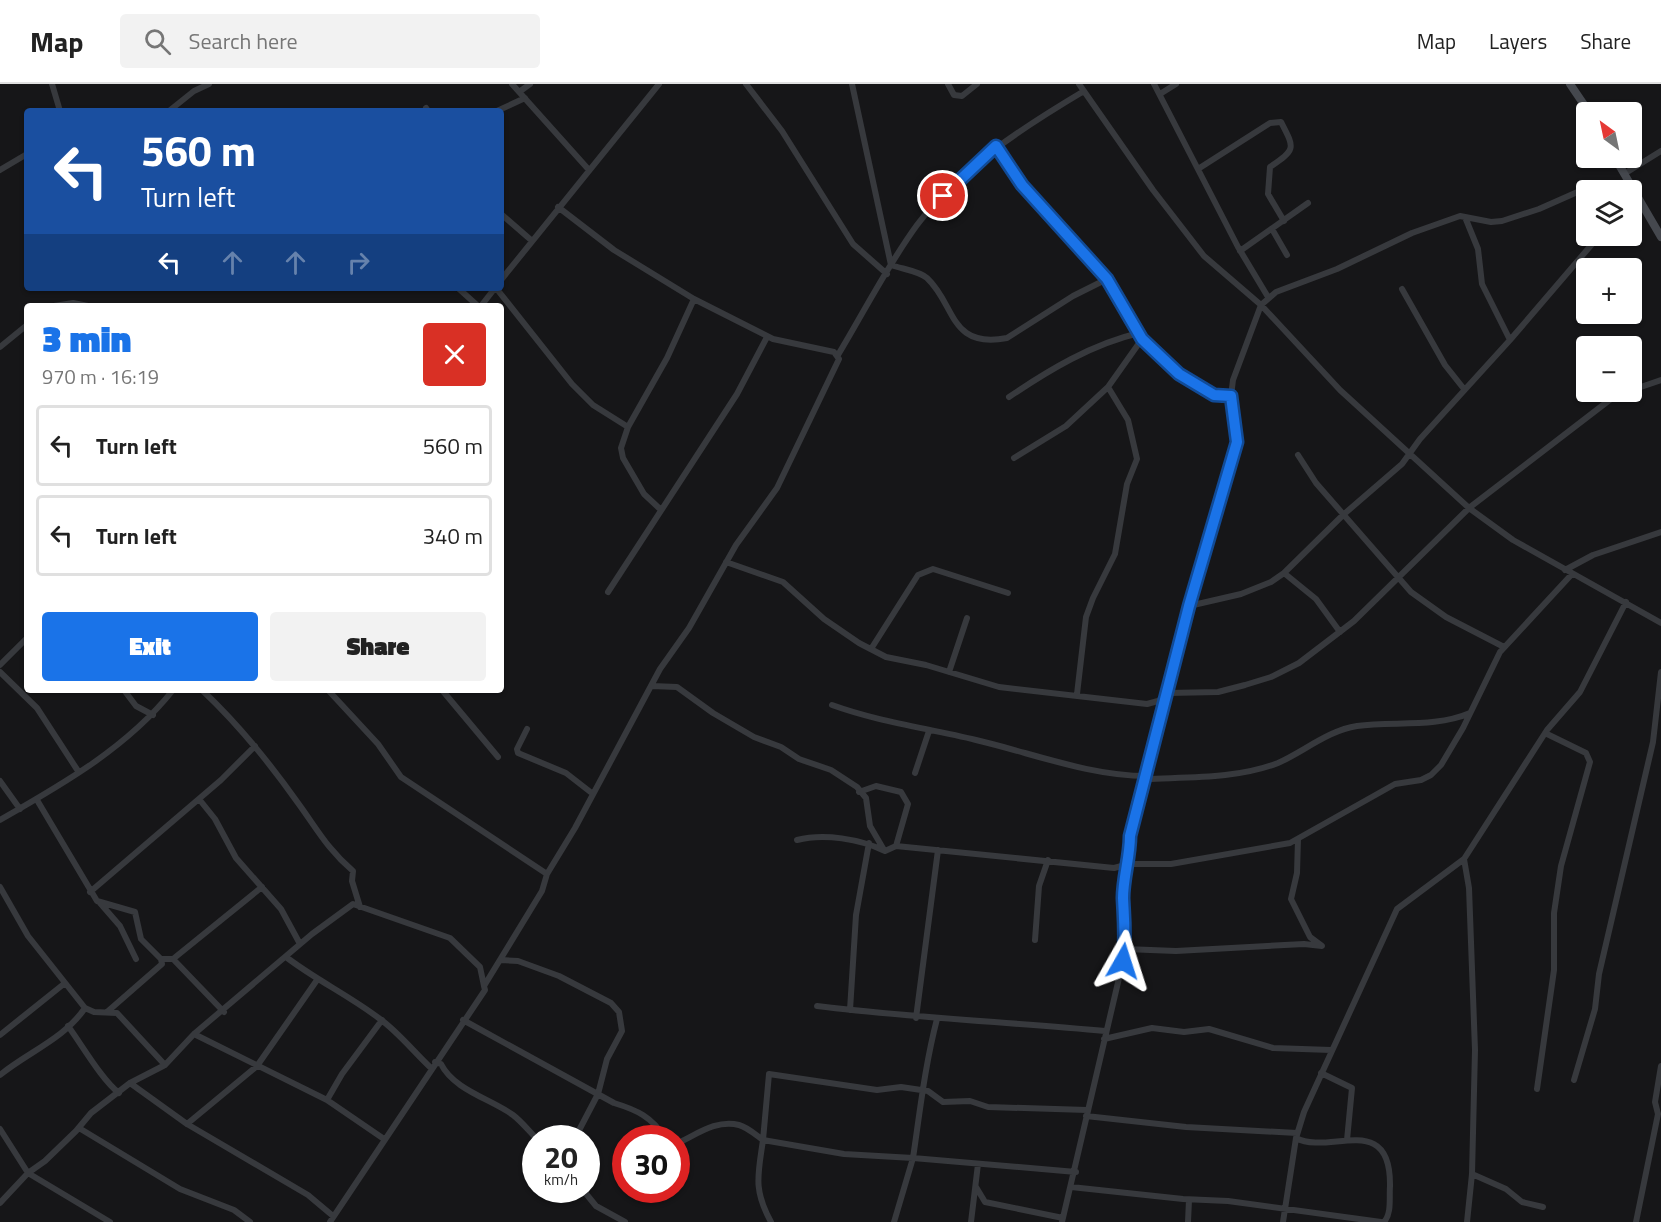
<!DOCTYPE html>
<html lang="en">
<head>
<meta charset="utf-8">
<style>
  body { margin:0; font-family:"Titillium Web",sans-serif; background:#f2f2f2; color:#222; height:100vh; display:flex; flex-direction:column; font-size:22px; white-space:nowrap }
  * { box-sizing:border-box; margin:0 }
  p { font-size:20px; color:#767676 }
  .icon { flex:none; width:33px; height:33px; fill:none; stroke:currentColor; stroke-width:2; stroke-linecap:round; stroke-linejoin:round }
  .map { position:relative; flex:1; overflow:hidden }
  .panel { position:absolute; left:24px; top:219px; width:480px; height:390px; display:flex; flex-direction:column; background:#fff; border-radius:6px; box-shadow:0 2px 4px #0004 }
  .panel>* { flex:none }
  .banner { position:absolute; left:24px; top:24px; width:480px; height:183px; border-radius:6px; box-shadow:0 2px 4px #0004; background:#1a4fa0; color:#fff; overflow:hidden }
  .needle { width:39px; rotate:327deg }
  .fabs { position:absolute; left:1576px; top:18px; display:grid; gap:12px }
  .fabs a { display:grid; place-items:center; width:66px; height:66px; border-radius:6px; background:#fff; box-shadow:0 2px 4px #0004; font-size:30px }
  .speed { position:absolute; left:522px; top:1041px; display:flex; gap:12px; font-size:30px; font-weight:700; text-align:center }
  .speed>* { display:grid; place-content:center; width:78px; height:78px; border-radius:50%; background:#fff; box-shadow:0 2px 4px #0004; line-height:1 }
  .speed small { font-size:15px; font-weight:400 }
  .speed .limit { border:9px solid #d22; background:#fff; color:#111 }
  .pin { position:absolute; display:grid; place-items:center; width:51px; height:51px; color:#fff; margin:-26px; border:3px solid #fff; border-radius:50%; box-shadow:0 2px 6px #0007 }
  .me { position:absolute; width:66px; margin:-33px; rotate:6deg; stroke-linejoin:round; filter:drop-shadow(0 0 4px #0008) }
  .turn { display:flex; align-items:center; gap:21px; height:126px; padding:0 18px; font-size:27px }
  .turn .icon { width:78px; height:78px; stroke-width:2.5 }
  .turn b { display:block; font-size:42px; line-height:51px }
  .lanes { display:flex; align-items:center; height:57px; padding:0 18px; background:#0003; justify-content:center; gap:30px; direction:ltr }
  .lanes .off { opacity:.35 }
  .round { display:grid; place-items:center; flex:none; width:63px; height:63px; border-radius:6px; background:#f2f2f2 }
  .head { display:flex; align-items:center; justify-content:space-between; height:102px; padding:0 18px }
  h1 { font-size:36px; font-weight:800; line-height:45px; color:#1a73e8 }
  .button { display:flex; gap:12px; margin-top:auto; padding:12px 18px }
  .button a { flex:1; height:69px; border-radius:6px; background:#1a73e8; color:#fff; font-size:24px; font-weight:800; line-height:69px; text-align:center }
  .button a+a { background:#f2f2f2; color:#222 }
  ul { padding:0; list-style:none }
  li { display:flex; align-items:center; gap:18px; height:81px; margin:0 12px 9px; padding:0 6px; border:3px solid #e0e0e0; border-radius:6px }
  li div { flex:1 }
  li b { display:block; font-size:22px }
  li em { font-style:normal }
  header { display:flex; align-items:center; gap:36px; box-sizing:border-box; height:84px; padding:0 30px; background:#fff; border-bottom:2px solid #e0e0e0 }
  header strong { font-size:28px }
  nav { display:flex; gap:33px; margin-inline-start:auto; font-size:21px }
  .search { width:420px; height:54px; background:#f2f2f2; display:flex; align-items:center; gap:15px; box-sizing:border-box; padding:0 21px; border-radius:6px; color:#767676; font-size:22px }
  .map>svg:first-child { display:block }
</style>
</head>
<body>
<header>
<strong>Map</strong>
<div class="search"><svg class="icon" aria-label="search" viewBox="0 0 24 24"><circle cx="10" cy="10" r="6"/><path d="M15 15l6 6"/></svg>Search here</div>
<nav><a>Map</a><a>Layers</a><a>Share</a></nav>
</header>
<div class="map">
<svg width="1661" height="1138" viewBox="0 0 1661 1138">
  <rect width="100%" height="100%" fill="#161618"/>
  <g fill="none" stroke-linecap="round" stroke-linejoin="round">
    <path stroke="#37393d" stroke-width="6" d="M 52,0 L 60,27
      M 512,0 L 589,86
      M 746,0 L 782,47 L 853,160 L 887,190
      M 852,0 L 891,181 C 902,185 919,187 927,194 C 956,221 949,265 1007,254 L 1073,212 L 1107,195
      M 948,0 L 954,11 L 962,12 L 977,0
      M 1079,0 L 1153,106 L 1204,172 L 1261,221 L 1340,306 L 1469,424 L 1513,456 L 1661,539
      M 1154,0 L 1238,163 L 1268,213
      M 519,8 L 530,0
      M 1160,10 L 1176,0
      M 426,24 L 428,27
      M 169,27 L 194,7 L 209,0
      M 497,27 L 525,14
      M 996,62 L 1032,114 L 1107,195 L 1142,255 L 1179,290 L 1214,311 L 1231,312
      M 1198,85 L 1270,39 L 1281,38 C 1295,65 1296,65 1270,83 L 1268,110 L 1284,137
      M 0,86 L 27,70
      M 1624,90 L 1661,67
      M 1632,128 L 1643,122
      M 501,130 L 531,156
      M 1465,133 L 1478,165 L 1482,200 L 1510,256
      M 1272,145 L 1287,171
      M 1240,167 L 1308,119
      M 501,196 L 659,0
      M 458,204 L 478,222
      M 496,204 L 572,300 L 593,321 L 628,343
      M 1402,205 L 1445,281 L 1464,305
      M 54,222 L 73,219 L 88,222
      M 481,222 L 495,204
      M 0,263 L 27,241
      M 838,271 C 864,228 887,182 917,141 C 961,83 1022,44 1084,7
      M 1632,306 L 1661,296
      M 1009,313 C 1049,286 1092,260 1139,249
      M 1298,371 L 1316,399 L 1411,508 L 1446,533 L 1504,563
      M 1014,374 L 1066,342 L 1108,303 L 1142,255
      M 660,425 L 644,410 L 623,374 L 621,364 L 628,343 L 667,274 L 694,215
      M 726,478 L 783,498 L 824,535 L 859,559 L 886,573 L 926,581 L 999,603 L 1147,620 L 1158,617 L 1168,609 L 1218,608 L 1245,601 L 1271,593 L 1299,579 L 1354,537 L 1469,424 L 1620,308
      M 1565,486 L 1593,471 L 1661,448
      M 1284,489 L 1316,515 L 1340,548
      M 608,508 L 737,310 L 767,253
      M 1189,522 L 1241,510 L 1271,498 L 1284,489 L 1343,431 L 1402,380 L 1420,355 L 1510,256 L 1599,152
      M 871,565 L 918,491 L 933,485 L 1008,509
      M 0,581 L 27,554
      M 0,588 L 37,624 L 78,687
      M 949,588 L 967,534
      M 652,602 L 677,603 L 713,629 L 754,653 L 781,663 L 799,675 L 831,686 L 857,703 L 866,714 L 870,742 L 884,766
      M 124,606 L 136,622 L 153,631
      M 202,606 C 238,640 269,678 298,719 C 317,745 328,766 353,787 L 352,797 L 360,823
      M 328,606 L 378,660 L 401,693 L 547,790
      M 442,606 L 498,673
      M 1077,610 L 1086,533 L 1093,514 L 1115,470 L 1127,400 L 1137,375 L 1128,336 L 1108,303
      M 832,621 C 879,638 927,644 976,656 C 1032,669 1089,692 1147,692
      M 527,645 L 517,665 L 518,669 L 566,689 L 593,710
      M 915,689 L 929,647
      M 1146,695 C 1189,693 1237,695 1278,679 C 1303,668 1329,646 1357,642 C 1394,637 1435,644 1470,629
      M 0,697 L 20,725
      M 859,708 L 876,702 L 901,708 L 908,720 L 896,762
      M 199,715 L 215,735 L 236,774 L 281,825 L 300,860
      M 37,716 L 97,817 L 135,828 L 141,855 L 161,875 L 162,880 L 107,928
      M 0,736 C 63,700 128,663 173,606
      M 797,756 C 824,749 860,755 885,767 L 896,762 L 1114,784 L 1129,780 L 1171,780 L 1290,759 L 1395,700 L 1421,696 L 1431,691 L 1441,681 L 1463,644 L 1500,568 L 1572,490
      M 1464,775 L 1469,804 L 1475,966 L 1472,1090 L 1467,1138
      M 0,803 L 28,852 L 85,924 L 94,928 L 117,929 L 165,981
      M 90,808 L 221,696 L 255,662
      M 100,819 L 120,842 L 136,875
      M 1035,856 L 1039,802 L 1048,776
      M 1125,865 L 1176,867 L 1304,860 L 1322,862 L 1310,853 L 1291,815 L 1297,789 L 1298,755
      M 286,873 C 316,896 350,912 380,935 C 398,948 414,968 431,984
      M 161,875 L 173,875 L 224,928
      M 173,875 L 262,803
      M 501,876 L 518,877 L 559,892 L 611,919 L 619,928 L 622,947 L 607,975 L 598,1010 L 575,1054
      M 817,922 C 913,934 1009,938 1105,947
      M 850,926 L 856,831 L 869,759
      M 916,934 L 938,766
      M 937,935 C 925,981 920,1027 913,1074 L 844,1070 L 763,1056 L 769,990 L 877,1006 L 901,1003 L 928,1007 L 943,1018 L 970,1017 L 988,1023 L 1087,1026
      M 463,936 L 614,1019 C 637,1026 652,1033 665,1054
      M 68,942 C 82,961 102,996 119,1009
      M 194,950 L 327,1016 L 384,1055
      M 0,951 L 65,899
      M 1104,955 L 1152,944 L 1184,948 L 1209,945 L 1273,964 L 1331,966
      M 435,978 L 441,980 C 454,1006 491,1015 513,1031 C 521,1037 529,1047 536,1054
      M 1321,989 L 1352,1004 L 1347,1056
      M 0,991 C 28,968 64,955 85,924
      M 1574,996 L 1595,925 L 1599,890 L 1653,658 L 1661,588
      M 130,999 L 187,1040 L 308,1111 L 333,1132
      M 1537,1005 L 1554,886 L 1554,829 L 1561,782 L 1590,678 L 1586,669 L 1545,649
      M 327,1016 L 342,990 L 382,936
      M 1086,1032 L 1186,1043 L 1297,1049
      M 187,1040 L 257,982 L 317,896
      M 79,1044 L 180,1105 L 234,1126 L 250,1138
      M 0,1045 L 28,1089 L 110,1138
      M 1296,1054 C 1329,1072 1391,1026 1390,1102 C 1389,1114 1392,1129 1384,1138
      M 676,1060 C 696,1051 716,1035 739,1041 C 747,1043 756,1051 763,1056 C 758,1091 753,1105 771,1138
      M 1472,1090 L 1506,1105 L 1522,1118 L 1543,1123
      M 976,1103 L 985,1118 L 1063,1134
      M 1071,1103 L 1183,1115 L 1228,1117 L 1381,1138
      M 583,1106 L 596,1122 L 625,1138
      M 0,1119 L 28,1089 L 45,1077 L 76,1047 L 91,1029 L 130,999 L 165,981 L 194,950 L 312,850 L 353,820 L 450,854 L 480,883 L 484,902
      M 330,1138 L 485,906 L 484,902 L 542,807 L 547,790 L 575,744 L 660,585 L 689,544 L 736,461 L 777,404 L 839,275 L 834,268 L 773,255 L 694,215 L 614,166 L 558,123
      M 894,1138 L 913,1074 L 1076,1088
      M 971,1138 L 978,1080
      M 1062,1138 L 1123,877 C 1126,855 1123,836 1123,814 C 1123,794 1130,773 1130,752 L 1189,522 L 1237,359 L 1231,312 L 1233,296 L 1261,221 L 1276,208 L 1337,185 L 1412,149 L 1460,132 L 1491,138 L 1502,137 L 1539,125 L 1582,106
      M 1188,1138 L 1189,1116
      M 1283,1138 L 1296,1054 L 1304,1028 L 1397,825 L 1464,775 L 1547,646 L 1580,608 L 1626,518
      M 1636,1138 L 1658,1030 L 1655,1018 L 1661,982"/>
    <path stroke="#45484e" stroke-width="8" d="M 1570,0 L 1589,28
      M 1615,74 L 1661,153"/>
  </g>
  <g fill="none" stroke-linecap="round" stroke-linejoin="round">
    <g stroke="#114b97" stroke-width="15">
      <path id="route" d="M 943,112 L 996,62 L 1022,101 L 1107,195 L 1142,255 L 1179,290 L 1214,311 L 1231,312 L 1237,358 L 1189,522 L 1130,752 C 1130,773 1123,794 1123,814 C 1124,836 1126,855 1123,877"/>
    </g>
    <use href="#route" stroke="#1a73e8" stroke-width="10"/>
  </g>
</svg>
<div class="fabs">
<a><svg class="needle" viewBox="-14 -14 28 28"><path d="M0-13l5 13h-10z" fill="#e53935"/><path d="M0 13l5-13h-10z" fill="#767676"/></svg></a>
<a><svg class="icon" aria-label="layers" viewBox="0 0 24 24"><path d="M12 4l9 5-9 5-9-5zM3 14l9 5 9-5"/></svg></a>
<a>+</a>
<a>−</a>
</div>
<div class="speed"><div>20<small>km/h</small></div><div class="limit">30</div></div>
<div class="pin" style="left:943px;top:112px;background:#d93025"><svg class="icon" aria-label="arrive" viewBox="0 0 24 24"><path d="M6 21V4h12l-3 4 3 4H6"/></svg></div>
<svg class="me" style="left:1123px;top:877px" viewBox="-20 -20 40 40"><path d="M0-17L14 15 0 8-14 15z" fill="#1a73e8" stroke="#fff" stroke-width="4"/></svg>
<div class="banner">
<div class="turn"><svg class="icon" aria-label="left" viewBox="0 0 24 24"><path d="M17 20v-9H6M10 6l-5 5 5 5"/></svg><div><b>560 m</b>Turn left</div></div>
<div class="lanes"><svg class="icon" aria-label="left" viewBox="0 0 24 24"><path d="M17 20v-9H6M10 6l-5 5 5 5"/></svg><svg class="icon off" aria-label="ahead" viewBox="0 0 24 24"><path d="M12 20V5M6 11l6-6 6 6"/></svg><svg class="icon off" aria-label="ahead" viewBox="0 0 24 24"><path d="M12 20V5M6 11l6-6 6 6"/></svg><svg class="icon off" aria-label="right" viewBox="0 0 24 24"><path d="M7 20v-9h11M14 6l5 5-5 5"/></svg></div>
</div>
<section class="panel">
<div class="head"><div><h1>3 min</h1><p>970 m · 16:19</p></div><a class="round" style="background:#d93025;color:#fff"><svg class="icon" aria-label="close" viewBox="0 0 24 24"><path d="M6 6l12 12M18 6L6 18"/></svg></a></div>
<ul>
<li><svg class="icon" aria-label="left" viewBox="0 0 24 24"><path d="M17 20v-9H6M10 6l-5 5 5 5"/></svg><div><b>Turn left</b></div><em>560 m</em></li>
<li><svg class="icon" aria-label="left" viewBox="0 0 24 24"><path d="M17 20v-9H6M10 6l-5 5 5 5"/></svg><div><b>Turn left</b></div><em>340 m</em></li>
</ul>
<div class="button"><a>Exit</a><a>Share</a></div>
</section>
</div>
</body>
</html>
